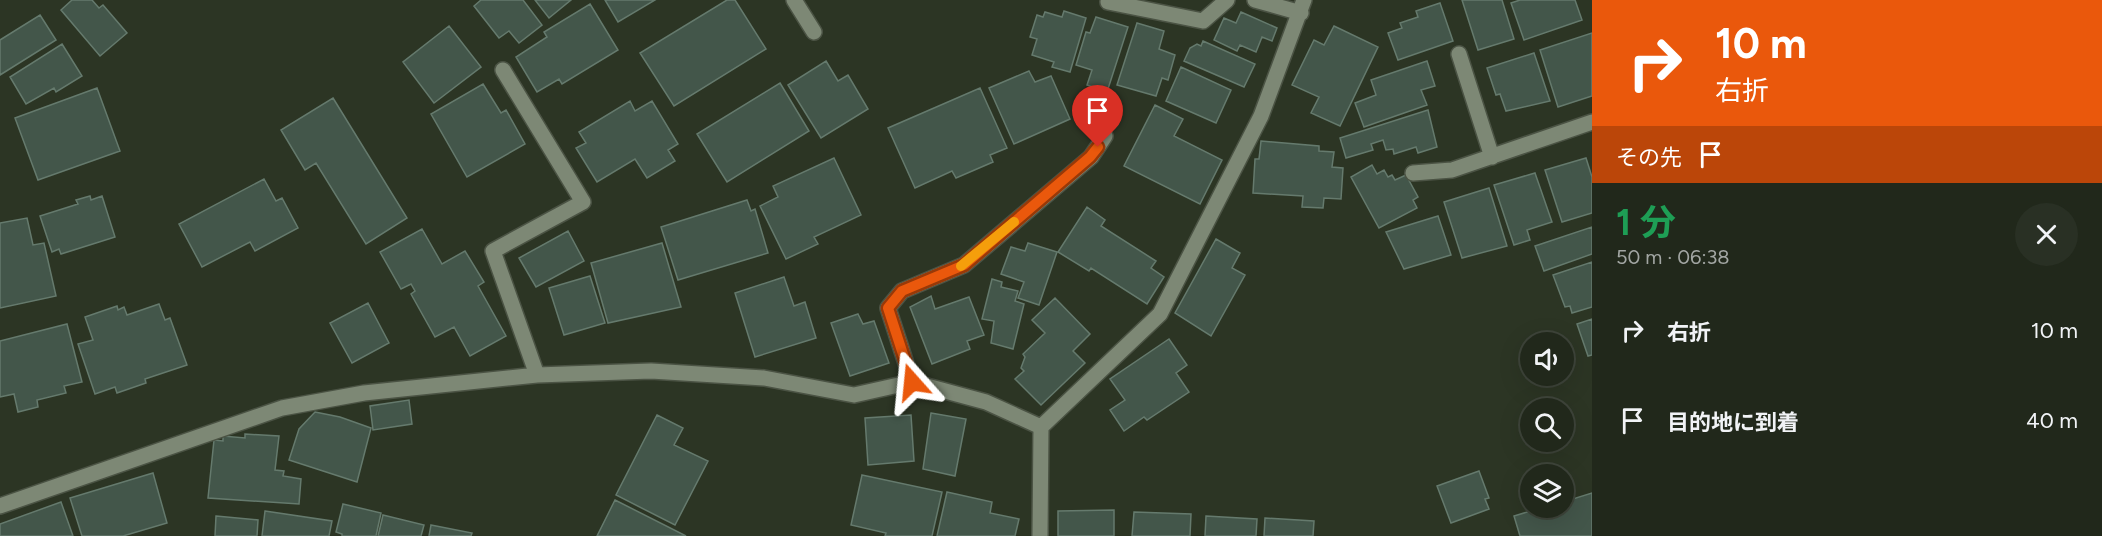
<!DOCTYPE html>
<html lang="ja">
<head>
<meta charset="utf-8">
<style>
  body { margin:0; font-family:Figtree,"Noto Sans JP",sans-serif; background:#293024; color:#f1f3f6; height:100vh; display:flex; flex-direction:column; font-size:22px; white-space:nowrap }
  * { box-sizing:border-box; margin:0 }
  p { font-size:20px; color:#a2a6a3 }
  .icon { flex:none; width:33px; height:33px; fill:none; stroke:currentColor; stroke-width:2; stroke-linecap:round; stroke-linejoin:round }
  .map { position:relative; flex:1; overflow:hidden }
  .drawer { display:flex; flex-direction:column; background:#21281b; width:510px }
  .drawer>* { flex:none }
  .top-card { background:#ea580c; color:#fff; overflow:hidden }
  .buttons { position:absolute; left:1520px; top:332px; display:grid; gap:12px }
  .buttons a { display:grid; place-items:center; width:54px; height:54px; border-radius:50%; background:#21281b; box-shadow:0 6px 24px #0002,0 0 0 2px #3e443a; font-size:30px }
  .pin { position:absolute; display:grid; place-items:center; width:51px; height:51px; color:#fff; margin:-62px -26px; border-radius:50% 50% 50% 0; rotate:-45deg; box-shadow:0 0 6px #0007 }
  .pin .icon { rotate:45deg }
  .me { position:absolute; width:66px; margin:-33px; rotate:342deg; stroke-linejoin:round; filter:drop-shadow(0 0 4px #0008) }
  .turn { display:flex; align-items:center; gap:21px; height:126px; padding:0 24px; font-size:27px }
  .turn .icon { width:78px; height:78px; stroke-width:2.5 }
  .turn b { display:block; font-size:42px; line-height:51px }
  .then { display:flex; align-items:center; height:57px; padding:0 24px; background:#0003; gap:12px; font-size:22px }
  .round { display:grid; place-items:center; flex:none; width:63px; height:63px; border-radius:32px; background:#293024 }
  .head { display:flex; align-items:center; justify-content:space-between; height:102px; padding:0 24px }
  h1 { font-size:36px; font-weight:700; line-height:45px; color:#1e9e55 }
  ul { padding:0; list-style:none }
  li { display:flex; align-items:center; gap:18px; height:90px; padding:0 24px }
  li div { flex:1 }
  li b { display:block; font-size:22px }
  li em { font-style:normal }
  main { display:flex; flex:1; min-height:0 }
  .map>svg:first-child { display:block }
</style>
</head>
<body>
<main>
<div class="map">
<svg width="1592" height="536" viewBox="0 0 1592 536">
  <rect width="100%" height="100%" fill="#2c3524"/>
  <path fill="#43564a" stroke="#657a6d" stroke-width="1.5" d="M 72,0 L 92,0 L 99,8 L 103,5 L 127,33 L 100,56 L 61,10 Z
    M 481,0 L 523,0 L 542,25 L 519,43 L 509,31 L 499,38 L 474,6 Z
    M 535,0 L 571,0 L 549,18 Z
    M 605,0 L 655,0 L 618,22 Z
    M 727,0 L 735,0 L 766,49 L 674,106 L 640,53 Z
    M 1462,0 L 1502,0 L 1514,39 L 1478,50 Z
    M 1520,0 L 1575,0 L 1582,20 L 1524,40 L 1511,3 Z
    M 1440,3 L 1453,41 L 1398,60 L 1388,33 L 1402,28 L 1400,23 L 1418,17 L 1416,11 Z
    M 590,4 L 618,50 L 562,84 L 559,79 L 537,92 L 516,57 L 547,37 L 544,32 Z
    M 1064,11 L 1086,18 L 1070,72 L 1052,67 L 1054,62 L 1032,55 L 1037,39 L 1030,37 L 1037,15 L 1043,17 L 1045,12 L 1062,17 Z
    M 1241,12 L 1277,28 L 1272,41 L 1262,37 L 1256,52 L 1240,45 L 1237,51 L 1214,40 L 1224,18 L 1236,23 Z
    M 40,15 L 56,40 L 0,75 L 0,40 Z
    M 1096,17 L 1128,27 L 1107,92 L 1087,85 L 1092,70 L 1076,65 L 1086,32 L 1090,33 Z
    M 1137,23 L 1164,31 L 1159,49 L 1175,55 L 1168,80 L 1162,78 L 1156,96 L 1117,85 Z
    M 449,26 L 481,67 L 434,103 L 403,62 Z
    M 1334,26 L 1378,47 L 1340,126 L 1311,113 L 1319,97 L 1292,85 L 1314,40 L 1324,45 Z
    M 1592,33 L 1592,96 L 1558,107 L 1540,50 Z
    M 1203,41 L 1255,64 L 1244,87 L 1184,61 L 1190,48 L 1197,44 L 1201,46 Z
    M 62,44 L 82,76 L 56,92 L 54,88 L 26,104 L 10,77 Z
    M 1534,53 L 1550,101 L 1506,111 L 1500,94 L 1496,95 L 1487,68 Z
    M 826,61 L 838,81 L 848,75 L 868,109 L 821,138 L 788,85 Z
    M 1427,61 L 1435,86 L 1421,90 L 1427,105 L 1364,127 L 1355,103 L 1376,95 L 1371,80 Z
    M 1181,67 L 1231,90 L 1216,123 L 1166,101 Z
    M 1029,71 L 1035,82 L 1051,76 L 1070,119 L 1014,144 L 989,88 Z
    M 780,83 L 809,131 L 727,182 L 697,134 Z
    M 483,84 L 501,113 L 506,110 L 525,144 L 467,177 L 431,114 Z
    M 97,88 L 120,151 L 38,180 L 15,118 Z
    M 980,88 L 1007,148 L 990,155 L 993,162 L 956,178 L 952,171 L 915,188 L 888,128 Z
    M 333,98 L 407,218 L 366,244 L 316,163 L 305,170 L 281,130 Z
    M 630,101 L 635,111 L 652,101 L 678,144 L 668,150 L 675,161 L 647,178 L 635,159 L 597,182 L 576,148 L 586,143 L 579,132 Z
    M 1155,105 L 1183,119 L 1174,136 L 1222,160 L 1200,204 L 1124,166 Z
    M 1428,110 L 1437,147 L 1418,153 L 1416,147 L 1394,154 L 1393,149 L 1386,150 L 1383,140 L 1371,144 L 1373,150 L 1346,158 L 1340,138 Z
    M 1261,141 L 1319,146 L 1319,151 L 1334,152 L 1332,167 L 1343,168 L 1341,199 L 1324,198 L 1323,208 L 1302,207 L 1303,196 L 1253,193 L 1255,159 L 1259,159 Z
    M 834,158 L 861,215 L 814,237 L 818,244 L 786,259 L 760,206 L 778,197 L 773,186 Z
    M 1586,158 L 1592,177 L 1592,213 L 1562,222 L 1545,170 Z
    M 1372,165 L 1377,174 L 1384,170 L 1388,177 L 1392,175 L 1395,180 L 1406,175 L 1418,197 L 1413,200 L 1417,208 L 1379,228 L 1351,177 Z
    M 1535,173 L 1552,222 L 1527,230 L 1530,240 L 1514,245 L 1494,185 Z
    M 264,179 L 276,201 L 282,198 L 298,228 L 255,251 L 250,242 L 202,267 L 179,224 Z
    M 1489,188 L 1507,246 L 1462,258 L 1444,202 Z
    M 90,196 L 91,200 L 102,196 L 115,237 L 61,254 L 59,249 L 52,252 L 40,216 L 78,204 L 76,200 Z
    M 747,200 L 751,211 L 755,209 L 768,253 L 678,280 L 661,227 Z
    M 1087,207 L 1105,220 L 1101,226 L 1156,261 L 1151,268 L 1164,277 L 1147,304 L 1091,268 L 1089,271 L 1058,252 Z
    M 1438,216 L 1451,255 L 1404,269 L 1386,232 Z
    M 27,218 L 33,245 L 44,243 L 56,296 L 0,308 L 0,223 Z
    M 1592,227 L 1592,254 L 1544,271 L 1535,246 Z
    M 422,229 L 442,264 L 465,251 L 484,282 L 478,286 L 506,336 L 470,356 L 454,327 L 435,337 L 411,294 L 415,291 L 411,284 L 401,289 L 380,252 Z
    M 568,231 L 584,261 L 536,287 L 519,258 Z
    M 1216,239 L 1240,253 L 1232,268 L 1245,275 L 1211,336 L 1175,313 Z
    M 662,243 L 681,307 L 608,323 L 591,263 Z
    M 1028,243 L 1057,252 L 1039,305 L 1018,298 L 1024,282 L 1001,274 L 1011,247 L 1025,251 Z
    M 1592,262 L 1592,307 L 1572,313 L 1570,306 L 1565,307 L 1553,275 Z
    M 590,276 L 605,323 L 564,335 L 549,288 Z
    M 784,277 L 794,306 L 805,302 L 816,338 L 755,357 L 735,293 Z
    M 992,279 L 1002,282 L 1001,287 L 1018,291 L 1015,301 L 1024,304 L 1013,349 L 991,343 L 994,321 L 982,319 Z
    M 931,296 L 935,309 L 969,297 L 984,335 L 967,341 L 970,349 L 932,364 L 910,307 Z
    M 1055,298 L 1090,334 L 1073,351 L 1085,363 L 1041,405 L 1015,379 L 1024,371 L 1021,368 L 1025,357 L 1023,354 L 1045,333 L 1032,320 Z
    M 368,303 L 389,343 L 352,363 L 330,323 Z
    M 159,304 L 165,320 L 170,318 L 187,365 L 145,379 L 146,383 L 117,393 L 115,387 L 95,394 L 78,344 L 93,340 L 85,317 L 117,306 L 118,310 L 124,307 L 127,315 Z
    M 858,314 L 863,324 L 874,321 L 889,363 L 850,376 L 831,323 Z
    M 1592,319 L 1592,355 L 1588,356 L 1577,324 Z
    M 67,324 L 82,382 L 64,386 L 66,393 L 37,400 L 38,407 L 18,412 L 14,394 L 0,397 L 0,341 Z
    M 1169,339 L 1187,365 L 1176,373 L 1189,392 L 1147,420 L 1144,417 L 1124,431 L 1110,410 L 1125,400 L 1110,379 Z
    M 409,400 L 412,424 L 373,430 L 370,406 Z
    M 315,412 L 340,417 L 371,428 L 357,482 L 289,460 L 299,429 Z
    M 931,413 L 966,419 L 955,476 L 923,469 Z
    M 657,415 L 683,428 L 674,445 L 708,461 L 675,525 L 616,495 Z
    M 911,415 L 914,461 L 868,465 L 865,418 Z
    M 245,434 L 279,436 L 275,470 L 284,471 L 283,476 L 301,479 L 299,504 L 208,498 L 214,440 L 223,441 L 223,436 L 245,438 Z
    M 1479,471 L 1489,498 L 1485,499 L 1489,509 L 1451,523 L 1437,486 Z
    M 153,473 L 167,523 L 123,536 L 82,536 L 70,498 Z
    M 862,475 L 942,492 L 932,536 L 885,536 L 886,533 L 851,525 Z
    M 947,492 L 992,502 L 990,513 L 1019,519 L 1015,536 L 937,536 Z
    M 1592,493 L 1592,536 L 1520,536 L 1514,516 L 1544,507 L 1563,507 L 1563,502 Z
    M 615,500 L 686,536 L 597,536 Z
    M 61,502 L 73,536 L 0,536 L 0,524 Z
    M 343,504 L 381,513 L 376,536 L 342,536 L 342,534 L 336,532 Z
    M 1114,510 L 1114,536 L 1058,536 L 1058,511 Z
    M 265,511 L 332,521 L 329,536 L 262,536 Z
    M 1134,512 L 1191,514 L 1190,536 L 1132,536 Z
    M 383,515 L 424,525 L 421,536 L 378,536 Z
    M 216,516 L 258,520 L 257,536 L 215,536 Z
    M 1206,516 L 1257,519 L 1256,536 L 1205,536 Z
    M 1265,518 L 1314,521 L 1313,536 L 1264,536 Z
    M 431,525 L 472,533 L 471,536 L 429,536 Z"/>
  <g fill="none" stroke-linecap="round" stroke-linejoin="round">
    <g stroke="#4b5344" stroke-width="18">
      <path id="minor" d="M 794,0 L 814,32
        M 1255,0 L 1301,13
        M 1108,2 L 1203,21 L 1227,0
        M 1459,54 L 1492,157
        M 503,70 L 583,202 L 493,251 L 537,375
        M 1413,173 L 1452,170 L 1592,122
        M 912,382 L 888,308 L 902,291 L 964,265 L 1091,157 L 1105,136
        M 0,506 L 282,408 L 364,393 L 537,375 L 651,371 L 764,378 L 854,395 L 912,382 L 986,402 L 1041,427
        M 1040,536 L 1041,427 L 1160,314 L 1261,116 L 1304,0"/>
    </g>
    <use href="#minor" stroke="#7d8875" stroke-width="15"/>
  </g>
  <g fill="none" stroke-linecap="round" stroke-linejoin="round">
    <g stroke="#983908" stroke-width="15">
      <path id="route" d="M 912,382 L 888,308 L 902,291 L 964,265 L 1090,157 L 1098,147"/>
    </g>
    <use href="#route" stroke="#ea580c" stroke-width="10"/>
    <path stroke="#f59e0b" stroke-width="10" d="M 961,266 L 1014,222"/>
  </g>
</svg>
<div class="buttons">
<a><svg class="icon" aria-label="sound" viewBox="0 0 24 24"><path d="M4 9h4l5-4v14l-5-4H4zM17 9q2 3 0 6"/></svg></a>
<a><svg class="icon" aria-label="search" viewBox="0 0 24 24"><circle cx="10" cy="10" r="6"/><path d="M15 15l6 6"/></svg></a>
<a><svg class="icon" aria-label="layers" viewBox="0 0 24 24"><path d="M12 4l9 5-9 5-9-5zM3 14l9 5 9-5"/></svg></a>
</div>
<div class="pin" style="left:1098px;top:147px;background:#d93025"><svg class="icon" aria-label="arrive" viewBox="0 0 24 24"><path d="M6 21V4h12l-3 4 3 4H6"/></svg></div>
<svg class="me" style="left:912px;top:382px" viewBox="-20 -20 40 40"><path d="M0-17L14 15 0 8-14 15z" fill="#ea580c" stroke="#fff" stroke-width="4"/></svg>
</div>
<section class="drawer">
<div class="top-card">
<div class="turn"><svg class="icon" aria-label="right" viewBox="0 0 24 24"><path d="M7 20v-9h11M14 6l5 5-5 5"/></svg><div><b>10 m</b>右折</div></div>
<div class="then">その先<svg class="icon" aria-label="arrive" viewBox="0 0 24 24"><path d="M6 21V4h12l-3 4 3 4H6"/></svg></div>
</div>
<div class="head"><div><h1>1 分</h1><p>50 m · 06:38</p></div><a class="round"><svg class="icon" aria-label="close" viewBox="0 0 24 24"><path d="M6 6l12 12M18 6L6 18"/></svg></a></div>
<ul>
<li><svg class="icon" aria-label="right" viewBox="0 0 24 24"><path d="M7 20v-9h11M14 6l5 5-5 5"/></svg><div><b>右折</b></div><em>10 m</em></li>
<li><svg class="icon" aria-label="arrive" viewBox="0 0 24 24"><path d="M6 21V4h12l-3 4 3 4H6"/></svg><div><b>目的地に到着</b></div><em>40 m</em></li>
</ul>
</section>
</main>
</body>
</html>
